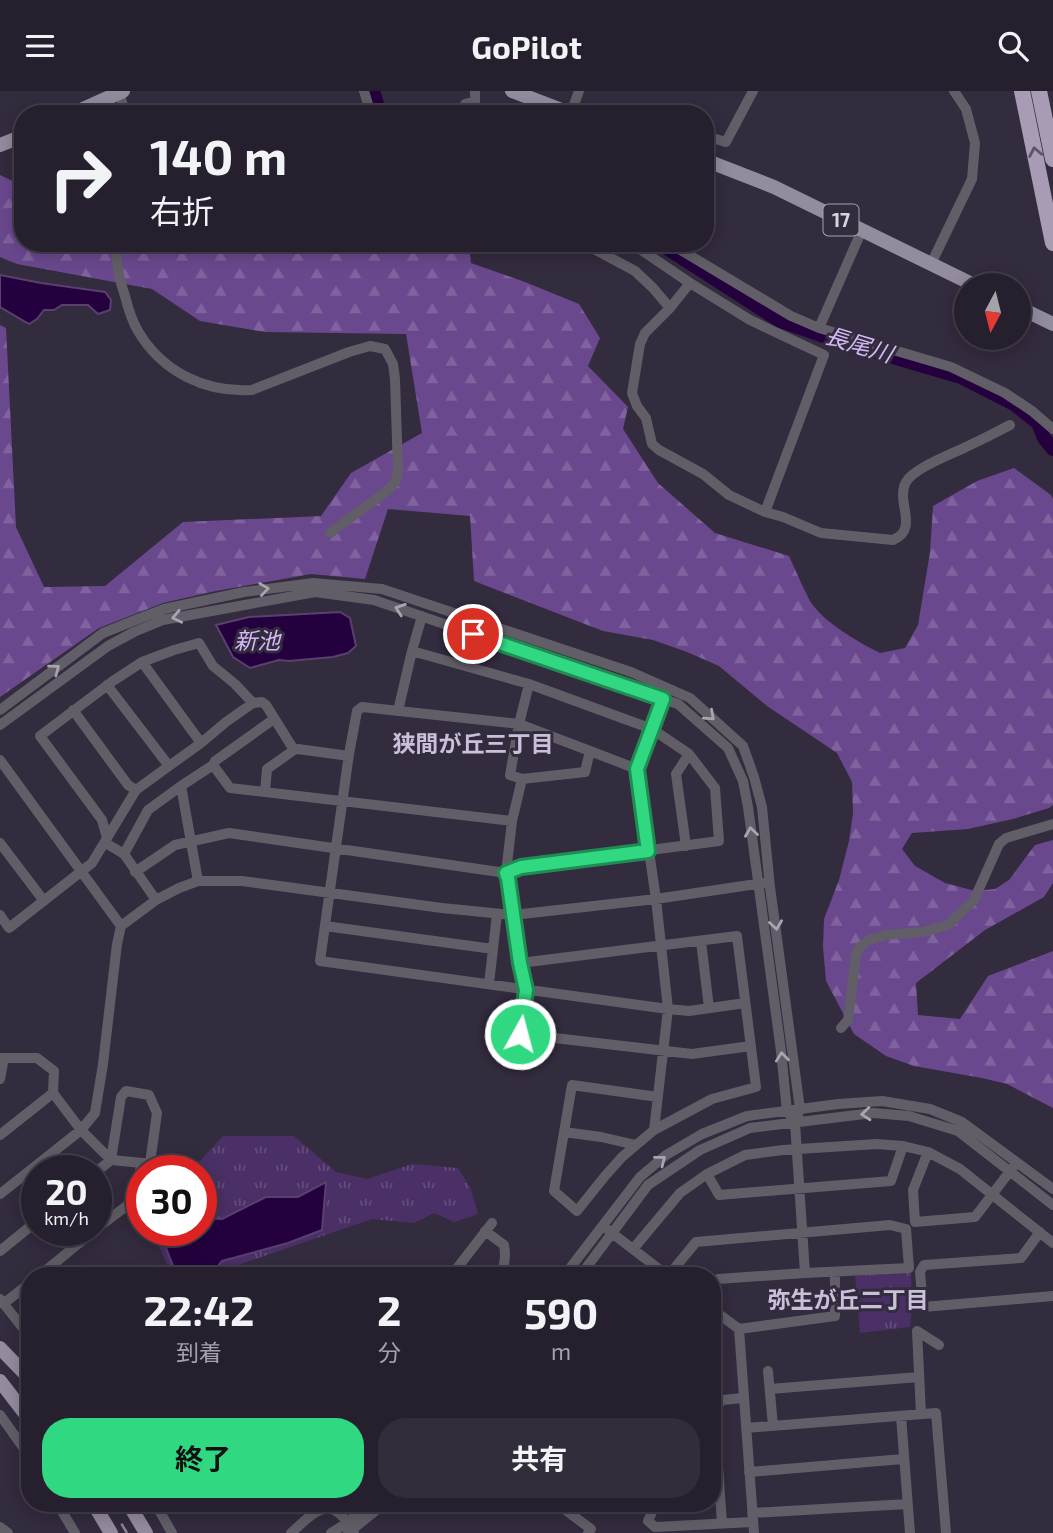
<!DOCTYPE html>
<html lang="ja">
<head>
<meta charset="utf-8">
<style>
  body { margin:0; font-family:"Exo 2","Noto Sans JP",sans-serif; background:#322d3a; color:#f1f3f6; height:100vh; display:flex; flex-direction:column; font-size:26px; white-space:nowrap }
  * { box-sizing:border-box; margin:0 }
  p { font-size:23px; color:#a4a3aa }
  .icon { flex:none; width:38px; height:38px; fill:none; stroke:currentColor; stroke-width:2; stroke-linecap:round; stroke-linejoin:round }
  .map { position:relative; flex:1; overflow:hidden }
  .details { position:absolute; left:21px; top:1176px; width:700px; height:245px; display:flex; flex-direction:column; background:#26202e; border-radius:28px; box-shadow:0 4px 18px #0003,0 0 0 2px #423e4a }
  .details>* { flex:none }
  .banner { position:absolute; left:14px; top:14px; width:700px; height:147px; border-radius:28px; box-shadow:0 4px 18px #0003,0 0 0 2px #423e4a; background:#26202e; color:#f1f3f6; overflow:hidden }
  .needle { width:46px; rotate:187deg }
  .fabs { position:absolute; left:954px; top:182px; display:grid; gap:14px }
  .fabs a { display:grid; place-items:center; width:77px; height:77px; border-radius:50%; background:#26202e; box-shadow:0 4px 18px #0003,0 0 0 2px #423e4a; font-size:35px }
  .speed { position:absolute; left:21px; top:1064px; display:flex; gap:14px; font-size:35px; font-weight:700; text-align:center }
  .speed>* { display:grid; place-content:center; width:91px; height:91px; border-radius:50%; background:#26202e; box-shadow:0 4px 18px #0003,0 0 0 2px #423e4a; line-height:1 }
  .speed small { font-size:18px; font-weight:400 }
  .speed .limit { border:10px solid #d22; background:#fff; color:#111 }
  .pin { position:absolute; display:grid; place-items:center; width:60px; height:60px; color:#fff; margin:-30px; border:4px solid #fff; border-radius:50%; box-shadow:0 2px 7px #0007 }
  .me { position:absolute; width:77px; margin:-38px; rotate:7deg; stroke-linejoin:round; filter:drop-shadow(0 0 5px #0008) }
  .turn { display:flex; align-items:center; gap:24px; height:147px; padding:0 21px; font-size:32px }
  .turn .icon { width:91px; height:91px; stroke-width:2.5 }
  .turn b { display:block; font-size:49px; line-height:60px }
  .eta { display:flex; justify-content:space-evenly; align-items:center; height:119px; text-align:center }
  .eta b { font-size:42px; font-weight:700; line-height:49px }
  .button { display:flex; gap:14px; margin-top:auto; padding:14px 21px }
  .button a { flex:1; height:80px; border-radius:28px; background:#31d882; color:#111; font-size:28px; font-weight:700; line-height:80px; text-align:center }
  .button a+a { background:#322d3a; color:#f1f3f6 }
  header { display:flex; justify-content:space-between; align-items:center; height:91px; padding:0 21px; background:#26202e; font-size:32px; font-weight:700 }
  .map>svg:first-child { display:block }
</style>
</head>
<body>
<header><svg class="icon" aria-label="menu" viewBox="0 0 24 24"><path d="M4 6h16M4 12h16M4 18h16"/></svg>GoPilot<svg class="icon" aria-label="search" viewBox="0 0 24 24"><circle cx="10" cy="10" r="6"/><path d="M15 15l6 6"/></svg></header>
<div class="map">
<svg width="1053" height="1442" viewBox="0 0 1053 1442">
  <defs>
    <pattern id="grass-tufts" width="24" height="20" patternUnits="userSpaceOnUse" patternTransform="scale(1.75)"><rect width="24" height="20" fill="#4a3066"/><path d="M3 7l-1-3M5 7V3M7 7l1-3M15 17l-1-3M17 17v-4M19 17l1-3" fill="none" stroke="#644d7c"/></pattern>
    <pattern id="forest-firs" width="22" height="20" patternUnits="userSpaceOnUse" patternTransform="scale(1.75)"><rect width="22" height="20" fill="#6a488e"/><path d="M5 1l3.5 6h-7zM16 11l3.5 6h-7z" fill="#7f629e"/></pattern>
  </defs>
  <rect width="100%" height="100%" fill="#332b3e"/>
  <path fill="url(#grass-tufts)" d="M 223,1045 L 294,1045 L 336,1081 L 367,1088 L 412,1073 L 458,1077 L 471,1098 L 478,1123 L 454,1131 L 434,1122 L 414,1132 L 372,1128 L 229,1177 L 221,1185 L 172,1185 L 152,1139 L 201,1139 L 201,1080 L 195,1080 L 196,1074 Z
    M 911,1181 L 912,1216 L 910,1236 L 860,1242 L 855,1185 Z"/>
  <path fill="url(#forest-firs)" d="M 0,84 L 23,95 L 23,152 L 469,152 L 471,172 L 525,191 L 579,213 L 600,247 L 588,275 L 628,316 L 623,338 L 658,392 L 715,442 L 789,465 C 796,480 802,495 810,510 C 823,531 858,551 880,562 L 905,557 L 918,534 L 930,461 L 933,415 L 977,390 L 1014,377 L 1051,404 L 1053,408 L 1053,714 L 1049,717 L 1013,728 L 968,738 L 912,742 L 902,758 L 915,775 L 945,792 L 975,800 L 995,798 L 1009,789 L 1035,754 L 1053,749 L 1053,792 L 1044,806 L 985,839 L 916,892 L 918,924 L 960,928 L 988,885 L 1053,860 L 1053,1017 L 1007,993 L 982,987 L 914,975 L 886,965 L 854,943 L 826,890 L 823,856 L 824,828 L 839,789 L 849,750 L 853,722 L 852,691 L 837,662 L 767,615 L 719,575 L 687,561 L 653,549 L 603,540 L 474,490 L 470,425 L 388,418 L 365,488 L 311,483 L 216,500 L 163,512 L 99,537 L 0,606 L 0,234 L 6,237 L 16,436 L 44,496 L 105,495 L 183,431 L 321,425 L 351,382 L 422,342 L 406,243 L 265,241 L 200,230 L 152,198 L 17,173 L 0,166 Z"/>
  <path fill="#24003f" stroke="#5a406f" stroke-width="2" d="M 0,184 L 41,192 L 105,201 L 111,209 L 110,219 L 98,223 L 88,214 L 62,214 L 54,219 L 44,219 L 37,228 L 29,233 L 0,216 Z
    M 340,521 L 350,527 L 356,555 L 348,562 L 333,566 L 289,570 L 279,569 L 250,577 L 233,566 L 216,534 L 249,526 Z
    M 326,1091 L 322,1139 L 288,1152 L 222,1170 L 210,1185 L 177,1185 L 159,1139 L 201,1139 L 201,1127 L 222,1128 L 266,1106 L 298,1106 Z"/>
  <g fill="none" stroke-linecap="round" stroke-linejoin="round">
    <path stroke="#24003f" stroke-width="14" d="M 373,0 L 380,23
      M 659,152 L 780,230 L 835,249 L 961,286 L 1014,313 L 1038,332 L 1044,347 L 1053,358"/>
    <path stroke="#625e67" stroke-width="10" d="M 364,0 L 371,23
      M 119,2 L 126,23
      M 571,22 L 579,0
      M 460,23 L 465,13 L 475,10 L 475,0
      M 705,51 L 709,46 L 726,51 L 753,0
      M 117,152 C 115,171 119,188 125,205 C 128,217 132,230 138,240 C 162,281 206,302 252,299 L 349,261 L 370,255 L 385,258 L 393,273 L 395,288 L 398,380 L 396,390 L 387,400 L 330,442
      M 599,152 L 596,159 L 635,180 L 653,197 L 670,217
      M 631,152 L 690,192 L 750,229 L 824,264 L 765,421
      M 669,152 L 791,225 L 819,237 L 951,276 L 1005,302 L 1032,320 L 1053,338
      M 931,173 L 972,88 L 975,52 L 966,18 L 954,0
      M 690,192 L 670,217 L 645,242 L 640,253 L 632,302 L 637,315 L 646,327 L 652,353 L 659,359 L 703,383 L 729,404 L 765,421 L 783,426 L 821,442 L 893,449 C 920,438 895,410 906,391 C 914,377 952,363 966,356 C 981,349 995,342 1010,334
      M 819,237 L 862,139
      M 422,525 L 412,560 L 529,593 L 652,638 L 689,663 L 715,697 L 719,750 L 521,776 L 506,782 L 512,730 L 522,688 L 585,681 L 590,660 L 637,678
      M 199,552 L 213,575 L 235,593 L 253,612 L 226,631 L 201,652 L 142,571 L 174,559 Z
      M 253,612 L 262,611 L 266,614 L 294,659
      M 0,619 L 103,542 L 133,530 L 164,518 L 244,501 L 313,492 L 382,498 L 631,581 L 690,607 L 743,655 L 754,686 L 762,716 L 770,796 L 800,1018 L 795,1032 L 805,1182 L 718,1188 L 712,1197
      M 73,619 L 128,694 L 136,699 L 169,675 L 107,594
      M 398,620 L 412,560
      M 0,634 L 108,555 L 134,541 L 163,529 L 315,501 L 374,509 L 678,613 L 728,657 L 743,690 L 748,716 L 781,960 L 787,1020 L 795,1032
      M 590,660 L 519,633 L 362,616 L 357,620 L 349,663 L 320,870 L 668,918 L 689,920 L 745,912
      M 0,669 L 121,835
      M 213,674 L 215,670 L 274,628
      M 169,675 L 201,652
      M 522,688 L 510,684 L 519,633 L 529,593
      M 265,701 L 267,678 L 294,659 L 298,658 L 349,665
      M 107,747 L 136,699
      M 0,752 L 44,810
      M 105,753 L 109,754 L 124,763 L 156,809
      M 686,755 L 676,683 L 689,663
      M 124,763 L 148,719 L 181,695
      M 135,781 L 175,754 L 229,742 L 506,782 L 508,787 L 520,872 L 526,899 L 520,943 L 692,963 L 751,955
      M 198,790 L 181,695 L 213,674 L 230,697 L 512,730
      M 0,824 L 9,837 L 92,772 L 107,747 L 102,729 L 40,645 L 113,590 L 142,571
      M 325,835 L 493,858
      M 701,850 L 709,917
      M 520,872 L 737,845 L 756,996 L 712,1008 L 654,1039
      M 489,893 L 497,823
      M 841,937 L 848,929 L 856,864 L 860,856 L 869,849 L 886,844 L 923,841 L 948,834 L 974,809 L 999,753 L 1006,747 L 1053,733
      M 0,967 L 37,967 L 54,980 L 53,1002 L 81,1039 L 111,1069 L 186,1076
      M 0,988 L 4,967
      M 658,1006 L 572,994 L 554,1100 L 577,1120 L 605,1085 L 622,1066 L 654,1039 L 668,918 L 656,808 L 637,678 L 663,608
      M 564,1041 L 601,1046 L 636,1054
      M 0,1044 L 53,1002
      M 928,1061 L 913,1099 L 915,1131 L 975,1126 L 1014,1075
      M 96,1081 L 111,1069 L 121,1006 L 126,1000 L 149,1004 L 157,1022 L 150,1072
      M 707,1083 L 719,1104 L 891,1090 L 903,1055
      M 0,1103 L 81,1039 L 95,1022 L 103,973 L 117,853 L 121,835 L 156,809 L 179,797 L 198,790 L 242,790 L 442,817 L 513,824 L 656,808 L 763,792
      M 96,1138 L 137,1107 L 141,1072
      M 608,1139 L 668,1185
      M 485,1140 L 504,1154 C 506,1165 505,1176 499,1185
      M 1040,1141 L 1021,1167 L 924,1174 L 920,1181 L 923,1216 L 1053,1205
      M 633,1158 L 680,1102 L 707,1083 L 745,1064 L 783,1059 L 877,1053 L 903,1055 L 928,1061 L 960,1078 L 1053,1152
      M 0,1160 L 37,1130
      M 39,1185 L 95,1139
      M 451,1185 L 492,1132
      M 564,1185 L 640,1086 L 666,1064 L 702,1043 L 747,1025 L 838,1013 L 882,1010 L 930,1018 L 962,1031 L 1053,1098
      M 580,1185 L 648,1094 L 700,1059 L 750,1037 L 873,1022 L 909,1025 L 958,1040 L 1053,1114
      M 668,1185 L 696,1151 L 890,1134 L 906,1138 L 909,1177 L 805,1182
      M 0,1208 L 30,1246
      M 3,1213 L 30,1192
      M 712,1218 L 739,1238 L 754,1442
      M 739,1238 L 835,1225 L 835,1181
      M 917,1240 L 921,1323
      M 917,1240 L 939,1254
      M 768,1280 L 773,1335
      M 770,1298 L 919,1286
      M 714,1319 L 722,1432
      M 712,1321 L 722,1309 L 743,1307
      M 0,1324 L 30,1366
      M 901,1325 L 910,1442
      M 746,1337 L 936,1322 L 946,1442
      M 749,1381 L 903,1368
      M 57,1412 L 75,1442
      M 155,1412 L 172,1442
      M 556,1412 L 591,1438 L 588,1442
      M 656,1412 L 648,1430 L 655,1436 L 752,1431
      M 752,1422 L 907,1413
      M 0,1436 L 8,1442
      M 291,1442 C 304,1431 323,1407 340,1423 C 346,1428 350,1436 354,1442
      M 331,1442 L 347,1432 L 369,1412
      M 348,1442 L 385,1412"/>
    <path stroke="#938b9e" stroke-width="14" d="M 512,0 L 572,23
      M 72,23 L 123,0
      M 0,54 L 23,45
      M 705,69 L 774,96 L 974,194
      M 1018,216 L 1053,233
      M 0,1257 L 30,1288
      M 0,1290 L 30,1329
      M 93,1412 L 111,1442
      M 128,1412 L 146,1442"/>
    <path stroke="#a79cb4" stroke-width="16" d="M 1022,0 L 1053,152
      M 1039,0 L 1053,68"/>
    <path stroke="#898392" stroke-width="2.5" stroke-dasharray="12 12" stroke-linecap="butt" d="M 109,1412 L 127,1442"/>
  </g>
  <defs><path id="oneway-chevron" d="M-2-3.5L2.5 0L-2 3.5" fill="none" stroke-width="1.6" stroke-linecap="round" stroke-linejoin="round" transform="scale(1.75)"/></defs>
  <use stroke="#5c5367" href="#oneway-chevron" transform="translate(1035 61) rotate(-101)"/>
  <g stroke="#a9a5b0">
    <use href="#oneway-chevron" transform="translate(264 498) rotate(-8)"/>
    <use href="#oneway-chevron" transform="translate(400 518) rotate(-161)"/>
    <use href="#oneway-chevron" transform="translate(177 526) rotate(168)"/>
    <use href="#oneway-chevron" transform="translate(55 578) rotate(-37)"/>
    <use href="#oneway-chevron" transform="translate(710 625) rotate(42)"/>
    <use href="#oneway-chevron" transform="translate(751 741) rotate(-98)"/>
    <use href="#oneway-chevron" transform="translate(776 834) rotate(82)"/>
    <use href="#oneway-chevron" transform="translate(782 966) rotate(-96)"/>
    <use href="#oneway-chevron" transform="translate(866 1023) rotate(175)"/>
    <use href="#oneway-chevron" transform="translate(661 1069) rotate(-38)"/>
  </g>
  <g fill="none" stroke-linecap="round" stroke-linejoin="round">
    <g stroke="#208c54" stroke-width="18">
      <path id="route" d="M 473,543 L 663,608 L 637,678 L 648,760 L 521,776 L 506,782 L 508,787 L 520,872 L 526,899 L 520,943"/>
    </g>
    <use href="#route" stroke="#31d882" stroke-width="12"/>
  </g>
  <g text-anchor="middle" stroke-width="6" stroke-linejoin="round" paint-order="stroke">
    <rect fill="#332b3e" stroke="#a7a1af" stroke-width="2" x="823.5" y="113.5" width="35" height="31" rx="5"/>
    <g font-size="19" font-weight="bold" fill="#d9d4e0">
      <text x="841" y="136">17</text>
    </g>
    <g font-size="23" font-style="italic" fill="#d4b9f5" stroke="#332b3e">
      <text transform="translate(859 254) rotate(17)" y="8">長尾川</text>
      <text x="257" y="558">新池</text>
    </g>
    <g font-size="23" font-weight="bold" fill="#cbc0d9" stroke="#332b3e">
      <text x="473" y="661">狭間が丘三丁目</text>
      <text x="848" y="1217">弥生が丘二丁目</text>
    </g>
  </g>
</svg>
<div class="fabs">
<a><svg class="needle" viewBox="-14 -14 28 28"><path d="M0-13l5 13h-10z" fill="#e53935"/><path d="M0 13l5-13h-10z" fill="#a4a3aa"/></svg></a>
</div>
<div class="speed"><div>20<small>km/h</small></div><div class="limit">30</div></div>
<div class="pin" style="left:473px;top:543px;background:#d93025"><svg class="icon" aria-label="arrive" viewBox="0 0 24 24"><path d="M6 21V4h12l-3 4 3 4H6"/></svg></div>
<svg class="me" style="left:520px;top:943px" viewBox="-20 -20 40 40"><circle r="17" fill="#31d882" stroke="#fff" stroke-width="3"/><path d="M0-11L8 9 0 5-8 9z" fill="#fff"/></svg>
<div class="banner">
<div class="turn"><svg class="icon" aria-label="right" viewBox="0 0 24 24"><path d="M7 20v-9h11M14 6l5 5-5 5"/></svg><div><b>140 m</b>右折</div></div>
</div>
<section class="details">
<div class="eta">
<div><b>22:42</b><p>到着</p></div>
<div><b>2</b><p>分</p></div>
<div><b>590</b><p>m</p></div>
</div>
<div class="button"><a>終了</a><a>共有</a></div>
</section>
</div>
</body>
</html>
